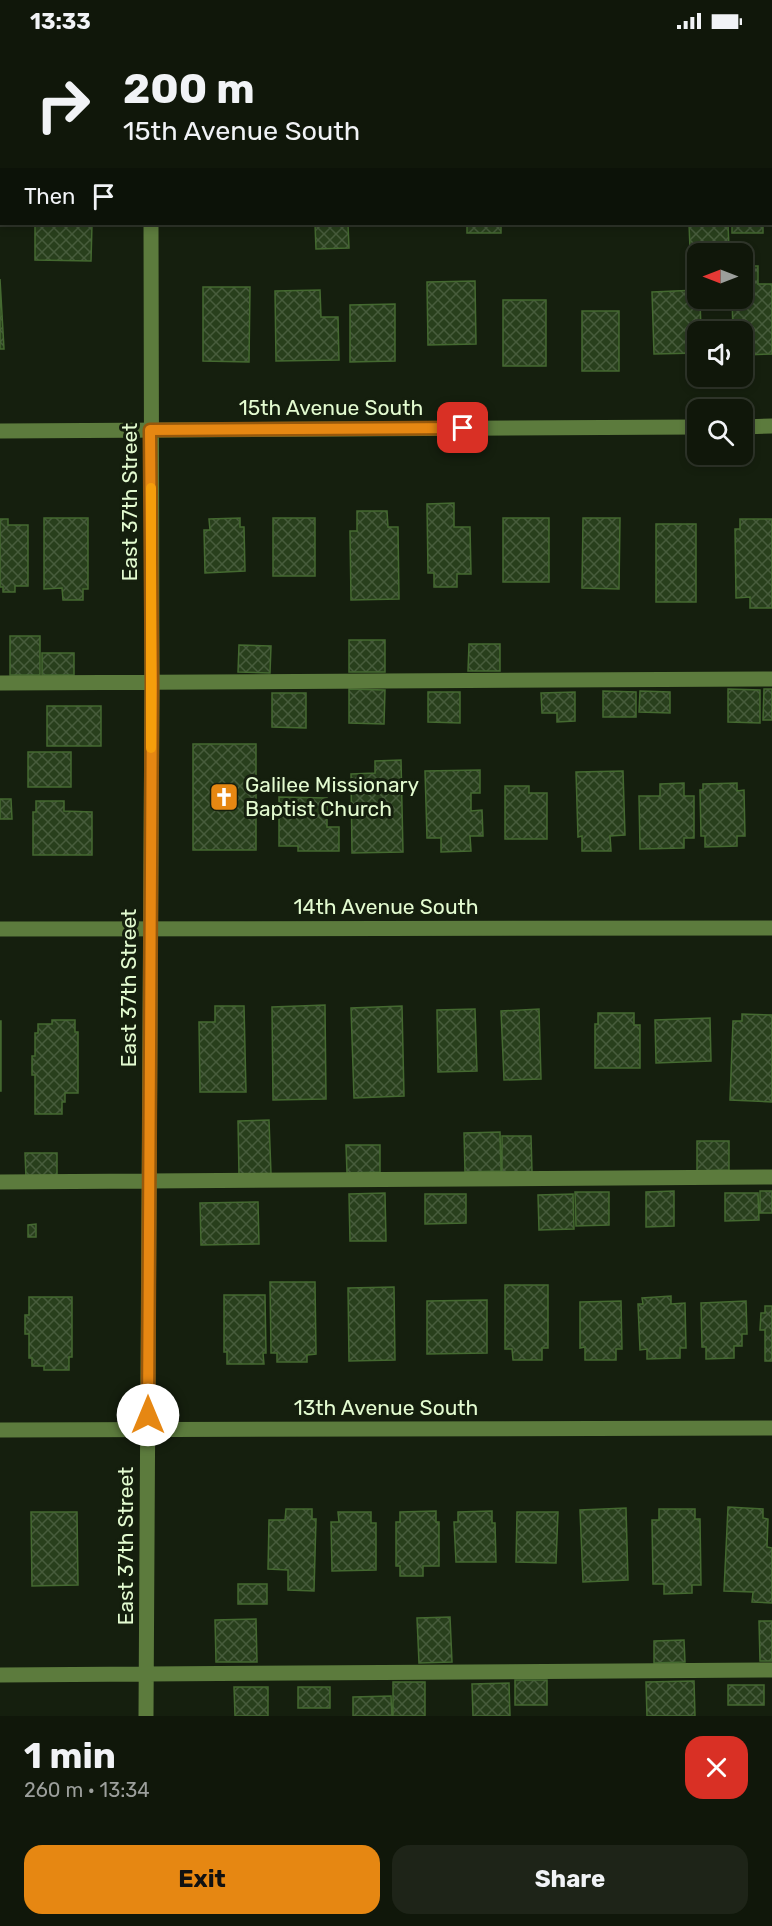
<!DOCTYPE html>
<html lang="en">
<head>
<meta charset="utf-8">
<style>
  body { margin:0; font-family:Rubik,sans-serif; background:#1e2418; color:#f1f3f6; height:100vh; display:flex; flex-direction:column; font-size:22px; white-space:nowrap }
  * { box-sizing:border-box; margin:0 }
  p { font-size:20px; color:#9c9f9c }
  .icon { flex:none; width:33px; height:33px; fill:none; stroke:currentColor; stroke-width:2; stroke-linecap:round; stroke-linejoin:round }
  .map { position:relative; height:1674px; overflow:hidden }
  .drawer { display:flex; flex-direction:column; background:#10170a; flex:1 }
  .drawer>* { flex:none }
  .guide { position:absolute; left:0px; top:0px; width:772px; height:183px; box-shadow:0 3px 9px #0003,0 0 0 2px #30362b; background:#10170a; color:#f1f3f6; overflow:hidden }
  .needle { width:39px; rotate:270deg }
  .controls { position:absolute; left:687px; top:201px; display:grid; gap:12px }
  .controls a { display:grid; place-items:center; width:66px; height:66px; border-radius:12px; background:#10170a; box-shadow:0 3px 9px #0003,0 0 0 2px #30362b; font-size:30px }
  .pin { position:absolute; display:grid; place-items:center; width:51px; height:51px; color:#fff; margin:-26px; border-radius:12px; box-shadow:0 3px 9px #0006 }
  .me { position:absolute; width:66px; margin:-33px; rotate:0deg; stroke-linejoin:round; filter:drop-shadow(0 0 4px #0008) }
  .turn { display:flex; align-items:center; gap:21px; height:126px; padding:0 24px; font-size:27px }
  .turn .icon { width:78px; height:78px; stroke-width:2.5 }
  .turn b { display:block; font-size:42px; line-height:51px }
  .then { display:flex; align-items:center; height:57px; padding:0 24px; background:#0003; gap:12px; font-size:22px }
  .round { display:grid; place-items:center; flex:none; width:63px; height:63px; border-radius:18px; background:#1e2418 }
  .headline { display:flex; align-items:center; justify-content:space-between; height:102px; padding:0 24px }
  h1 { font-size:36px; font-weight:700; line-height:45px }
  .cta { display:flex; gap:12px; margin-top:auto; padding:12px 24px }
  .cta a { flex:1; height:69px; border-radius:18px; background:#e68712; color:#111; font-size:24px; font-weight:700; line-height:69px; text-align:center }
  .cta a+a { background:#1e2418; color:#f1f3f6 }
  .status { display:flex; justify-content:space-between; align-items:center; height:42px; padding:0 30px; background:#10170a; direction:ltr }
  .status svg { height:16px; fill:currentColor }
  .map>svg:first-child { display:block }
</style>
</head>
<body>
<div class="status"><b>13:33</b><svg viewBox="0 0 49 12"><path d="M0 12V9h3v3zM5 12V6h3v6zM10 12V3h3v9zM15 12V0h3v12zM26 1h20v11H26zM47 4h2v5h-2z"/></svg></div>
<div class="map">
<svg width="772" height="1674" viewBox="0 0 772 1674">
  <defs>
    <pattern id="building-cross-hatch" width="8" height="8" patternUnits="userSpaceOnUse" patternTransform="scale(1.5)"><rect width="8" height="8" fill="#283f1c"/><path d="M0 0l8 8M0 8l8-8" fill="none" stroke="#475c3c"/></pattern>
  </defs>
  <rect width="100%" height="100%" fill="#151f0e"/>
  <path fill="url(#building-cross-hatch)" stroke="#446930" stroke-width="1.5" d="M 0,0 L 17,2 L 2,2 L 0,68 Z
    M 36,0 L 78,0 L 78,2 L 37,2 Z
    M 194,0 L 239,0 L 239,2 L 194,2 Z
    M 350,0 L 399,0 L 399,2 L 350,2 Z
    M 425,0 L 471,0 L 471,2 L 425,2 Z
    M 507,0 L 548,0 L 548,2 L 508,2 Z
    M 582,0 L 625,0 L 625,2 L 582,2 Z
    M 656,0 L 702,0 L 702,2 L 656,2 Z
    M 732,0 L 772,0 L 772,29 L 771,2 Z
    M 35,182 L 92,182 L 91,219 L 35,218 Z
    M 315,182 L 348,182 L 349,206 L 316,207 Z
    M 467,182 L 501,182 L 501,191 L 467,191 Z
    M 579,182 L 614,182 L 579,183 Z
    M 689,182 L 728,182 L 729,206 L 690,206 Z
    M 732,182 L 763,182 L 763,191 L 732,191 Z
    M 742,224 L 758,224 L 758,242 L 772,242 L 772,312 L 745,313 L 742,290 L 733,290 L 732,256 L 742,256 Z
    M 0,237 L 4,307 L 0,307 Z
    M 475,239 L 476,302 L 428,303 L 427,240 Z
    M 203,245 L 250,245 L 249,320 L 203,319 Z
    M 320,248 L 321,275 L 338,275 L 339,318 L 276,319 L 275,249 Z
    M 698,248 L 698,256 L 700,256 L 701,290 L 698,290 L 698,311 L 654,312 L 652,250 Z
    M 503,258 L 546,258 L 546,324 L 503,324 Z
    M 395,262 L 395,319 L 350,320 L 350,263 Z
    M 582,269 L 619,269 L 619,329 L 582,329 Z
    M 454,461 L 454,485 L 470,485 L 471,532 L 457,532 L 457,545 L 434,545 L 434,531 L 428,531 L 427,462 Z
    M 357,469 L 387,469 L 388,485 L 398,485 L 399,557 L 351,558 L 350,489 L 357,489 Z
    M 44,476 L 88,476 L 88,547 L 83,547 L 83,558 L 63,558 L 62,546 L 44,547 Z
    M 240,476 L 240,485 L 244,485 L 245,529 L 205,531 L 204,488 L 210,488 L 209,477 Z
    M 273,476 L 315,476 L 315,534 L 273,534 Z
    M 503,476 L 549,476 L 549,540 L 503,540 Z
    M 583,476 L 620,476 L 619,547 L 582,546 Z
    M 0,477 L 8,477 L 8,483 L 28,483 L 28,544 L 15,544 L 15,550 L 3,550 L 3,545 L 0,545 Z
    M 740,477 L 772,477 L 772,566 L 750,566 L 750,555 L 736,556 L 735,487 L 740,487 Z
    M 656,482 L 696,482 L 696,560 L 656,560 Z
    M 10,594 L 40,594 L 40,633 L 10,633 Z
    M 349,598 L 385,598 L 385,630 L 349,630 Z
    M 469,602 L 500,602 L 500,629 L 468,629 Z
    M 239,603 L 271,604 L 270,631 L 238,630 Z
    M 42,611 L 74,611 L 74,633 L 42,633 Z
    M 349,647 L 385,648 L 384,682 L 349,681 Z
    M 728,647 L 760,648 L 760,681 L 728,680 Z
    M 764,647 L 772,647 L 772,678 L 763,678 Z
    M 603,649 L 636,650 L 636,675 L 603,675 Z
    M 640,649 L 670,650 L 670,671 L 639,670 Z
    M 428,650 L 460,650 L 460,681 L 428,680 Z
    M 575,650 L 575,679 L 557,680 L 557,671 L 542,671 L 541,651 Z
    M 272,651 L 306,651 L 306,686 L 272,685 Z
    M 47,664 L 101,664 L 101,704 L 47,704 Z
    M 193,702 L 256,702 L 256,808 L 193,808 Z
    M 28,710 L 71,710 L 71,745 L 28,745 Z
    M 401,718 L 403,810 L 352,811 L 351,732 L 375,731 L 375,719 Z
    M 480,728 L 480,751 L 471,751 L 471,769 L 482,768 L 483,794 L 470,794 L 471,809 L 441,810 L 441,796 L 427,796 L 425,729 Z
    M 623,729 L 625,793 L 610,794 L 611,809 L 582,809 L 582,794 L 578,795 L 576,730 Z
    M 684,741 L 684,754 L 694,754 L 694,796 L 684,796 L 684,806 L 640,807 L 639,754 L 660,754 L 660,742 Z
    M 737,741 L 737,749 L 744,748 L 745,794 L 737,794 L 737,804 L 705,805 L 705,794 L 701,794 L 700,748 L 703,748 L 703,742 Z
    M 505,744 L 529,744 L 529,751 L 547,751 L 547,797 L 505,797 Z
    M 279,755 L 327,756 L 327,785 L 339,785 L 339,809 L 298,809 L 298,804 L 279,804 Z
    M 0,757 L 11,757 L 12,777 L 0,777 Z
    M 36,759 L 64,759 L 64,769 L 92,770 L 92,813 L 33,813 L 33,770 L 36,770 Z
    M 325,963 L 326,1057 L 273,1058 L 272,965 Z
    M 215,964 L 244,964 L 246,1050 L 200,1050 L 199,980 L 215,980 Z
    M 402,964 L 404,1054 L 354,1056 L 351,966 Z
    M 475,967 L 477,1029 L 438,1030 L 437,968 Z
    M 539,967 L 541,1037 L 504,1038 L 501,969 Z
    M 598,971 L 634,971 L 634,983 L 640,983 L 640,1026 L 595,1026 L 595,982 L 598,982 Z
    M 742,972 L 772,973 L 772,1060 L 730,1058 L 733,979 L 742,979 Z
    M 710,976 L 711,1019 L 656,1021 L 655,978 Z
    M 52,978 L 75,978 L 75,990 L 78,990 L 78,1051 L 65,1051 L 65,1060 L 62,1060 L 62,1072 L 35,1072 L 35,1033 L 32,1033 L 32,1014 L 35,1014 L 35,991 L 38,991 L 38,982 L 52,982 Z
    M 0,979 L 1,979 L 1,1049 L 0,1049 Z
    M 269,1078 L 271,1132 L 239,1133 L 238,1079 Z
    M 500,1090 L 501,1129 L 465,1130 L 464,1091 Z
    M 502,1094 L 531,1094 L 532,1130 L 502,1130 Z
    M 697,1099 L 729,1099 L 729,1128 L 697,1129 Z
    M 346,1103 L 380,1103 L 380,1130 L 347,1131 Z
    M 25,1111 L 57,1111 L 57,1136 L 26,1136 Z
    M 674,1149 L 674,1184 L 646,1185 L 646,1150 Z
    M 760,1149 L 772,1149 L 772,1171 L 760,1171 Z
    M 575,1150 L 609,1150 L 609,1183 L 576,1184 Z
    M 385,1151 L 386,1199 L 350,1199 L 349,1152 Z
    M 725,1151 L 758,1151 L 759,1178 L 725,1179 Z
    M 425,1152 L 466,1152 L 466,1181 L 425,1182 Z
    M 573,1152 L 574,1187 L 539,1188 L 538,1153 Z
    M 258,1160 L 259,1202 L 201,1203 L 200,1161 Z
    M 36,1182 L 36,1195 L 28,1195 L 28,1183 Z
    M 270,1240 L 315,1240 L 316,1312 L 307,1313 L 307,1320 L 277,1320 L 277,1311 L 271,1311 Z
    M 505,1243 L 548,1243 L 548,1306 L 542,1306 L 542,1318 L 513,1318 L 512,1307 L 505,1307 Z
    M 394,1245 L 395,1318 L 349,1319 L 348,1246 Z
    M 224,1253 L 265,1253 L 266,1311 L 263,1311 L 264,1322 L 227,1322 L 227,1310 L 224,1310 Z
    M 671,1254 L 671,1262 L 685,1261 L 686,1306 L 680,1306 L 680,1316 L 647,1317 L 647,1307 L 640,1308 L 638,1262 L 643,1262 L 642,1256 Z
    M 29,1255 L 72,1255 L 72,1315 L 69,1315 L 69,1328 L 44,1328 L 44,1324 L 32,1324 L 32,1316 L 29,1316 L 29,1292 L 25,1292 L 25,1273 L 29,1273 Z
    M 487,1258 L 487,1311 L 427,1312 L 427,1259 Z
    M 621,1259 L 622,1307 L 616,1307 L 616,1318 L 585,1318 L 585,1305 L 580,1306 L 580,1260 Z
    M 746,1259 L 747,1292 L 742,1292 L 742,1304 L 734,1304 L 734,1316 L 706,1317 L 706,1305 L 702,1305 L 701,1261 Z
    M 765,1264 L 772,1264 L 772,1319 L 765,1319 L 765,1288 L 760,1288 L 761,1271 L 765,1271 Z
    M 728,1465 L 763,1467 L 763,1476 L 768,1477 L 767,1505 L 772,1506 L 772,1561 L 752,1560 L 753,1550 L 724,1549 Z
    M 626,1466 L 628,1538 L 583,1540 L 580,1468 Z
    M 286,1467 L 312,1467 L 312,1477 L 316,1477 L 314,1549 L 288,1548 L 288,1528 L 268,1527 L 269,1478 L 285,1478 Z
    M 659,1467 L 695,1467 L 695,1477 L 700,1477 L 701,1543 L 692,1543 L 692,1551 L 664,1552 L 664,1542 L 653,1542 L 652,1478 L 659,1478 Z
    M 436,1469 L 436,1480 L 439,1480 L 439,1524 L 423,1524 L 423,1534 L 400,1534 L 400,1524 L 396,1524 L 396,1480 L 400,1480 L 400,1470 Z
    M 492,1469 L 492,1481 L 495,1481 L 496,1520 L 456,1520 L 454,1480 L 458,1480 L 458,1470 Z
    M 31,1470 L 77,1470 L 78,1543 L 32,1544 Z
    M 338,1470 L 371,1470 L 371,1481 L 376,1481 L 376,1528 L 332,1529 L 331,1480 L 339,1480 Z
    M 517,1470 L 558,1470 L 556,1521 L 516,1520 Z
    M 238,1542 L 267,1542 L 267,1562 L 238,1562 Z
    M 450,1575 L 452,1620 L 419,1621 L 417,1576 Z
    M 256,1577 L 257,1620 L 216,1620 L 215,1578 Z
    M 759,1579 L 772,1579 L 772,1619 L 760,1619 Z
    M 684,1598 L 685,1620 L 654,1621 L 654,1599 Z
    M 515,1638 L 547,1638 L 547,1663 L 515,1663 Z
    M 694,1639 L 695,1674 L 647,1674 L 646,1640 Z
    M 393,1640 L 425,1640 L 425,1674 L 393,1674 Z
    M 509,1641 L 510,1674 L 473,1674 L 472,1642 Z
    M 728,1643 L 764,1643 L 764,1663 L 728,1663 Z
    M 234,1645 L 268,1645 L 268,1674 L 235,1674 Z
    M 298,1645 L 330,1645 L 330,1666 L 298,1666 Z
    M 391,1654 L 392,1674 L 353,1674 L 353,1655 Z"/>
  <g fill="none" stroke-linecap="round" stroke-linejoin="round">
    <path stroke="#5c7b3d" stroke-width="15" d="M 151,0 L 151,2
      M 771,144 L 772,144
      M 0,148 L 2,148
      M 742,385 L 772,384
      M 0,389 L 698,385
      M 0,641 L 772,637
      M 0,887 L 772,886
      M 0,1140 L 772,1135
      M 0,1388 L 772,1386
      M 0,1633 L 772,1628
      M 146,1674 L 152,641 L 151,182"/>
  </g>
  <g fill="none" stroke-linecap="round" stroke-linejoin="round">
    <g stroke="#96580c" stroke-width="15">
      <path id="route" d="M 148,1373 L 152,641 L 150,388 L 463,386"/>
    </g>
    <use href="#route" stroke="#e68712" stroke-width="10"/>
    <path stroke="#f59e0b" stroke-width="10" d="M 151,446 L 151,706"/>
  </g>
  <defs>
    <g id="church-square" transform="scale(1.5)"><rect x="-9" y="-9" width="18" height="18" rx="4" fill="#e68712" stroke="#151f0e"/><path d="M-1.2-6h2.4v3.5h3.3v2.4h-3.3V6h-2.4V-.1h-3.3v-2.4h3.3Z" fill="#fff"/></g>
  </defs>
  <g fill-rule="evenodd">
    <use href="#church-square" x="224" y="755"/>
  </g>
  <g text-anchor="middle" stroke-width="6" stroke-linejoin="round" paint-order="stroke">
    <g font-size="21" fill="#e3fbd0" stroke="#151f0e">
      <text x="331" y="373">15th Avenue South</text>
      <text transform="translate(130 460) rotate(-90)" y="7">East 37th Street</text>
      <text x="386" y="872">14th Avenue South</text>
      <text transform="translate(129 946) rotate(-90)" y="7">East 37th Street</text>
      <text x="386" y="1373">13th Avenue South</text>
      <text transform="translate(126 1504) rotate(-90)" y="7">East 37th Street</text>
    </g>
    <g font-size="21" fill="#e3fbd0" stroke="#151f0e" text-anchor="start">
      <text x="245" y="750">Galilee Missionary<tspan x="245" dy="24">Baptist Church</tspan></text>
    </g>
  </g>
</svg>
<div class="controls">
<a><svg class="needle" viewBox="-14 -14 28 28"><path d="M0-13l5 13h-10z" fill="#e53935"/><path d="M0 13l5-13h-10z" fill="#9c9f9c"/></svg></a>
<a><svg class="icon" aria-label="sound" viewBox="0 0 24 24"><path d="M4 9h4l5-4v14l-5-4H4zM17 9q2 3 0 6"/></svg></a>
<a><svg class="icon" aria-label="search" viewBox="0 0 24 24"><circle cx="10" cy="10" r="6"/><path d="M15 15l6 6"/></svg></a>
</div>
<div class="pin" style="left:463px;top:386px;background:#d93025"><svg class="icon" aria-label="arrive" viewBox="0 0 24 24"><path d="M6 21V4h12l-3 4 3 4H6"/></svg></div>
<svg class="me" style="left:148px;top:1373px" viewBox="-20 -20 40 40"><circle r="19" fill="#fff"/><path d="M0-13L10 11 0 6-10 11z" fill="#e68712"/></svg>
<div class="guide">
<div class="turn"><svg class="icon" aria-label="right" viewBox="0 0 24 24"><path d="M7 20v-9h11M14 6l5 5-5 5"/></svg><div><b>200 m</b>15th Avenue South</div></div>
<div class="then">Then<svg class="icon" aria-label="arrive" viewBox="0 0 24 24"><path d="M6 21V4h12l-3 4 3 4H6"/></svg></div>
</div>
</div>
<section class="drawer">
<div class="headline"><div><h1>1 min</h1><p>260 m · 13:34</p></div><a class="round" style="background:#d93025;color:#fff"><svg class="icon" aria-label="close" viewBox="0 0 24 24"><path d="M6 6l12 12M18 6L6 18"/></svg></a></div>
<div class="cta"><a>Exit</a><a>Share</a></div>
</section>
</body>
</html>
